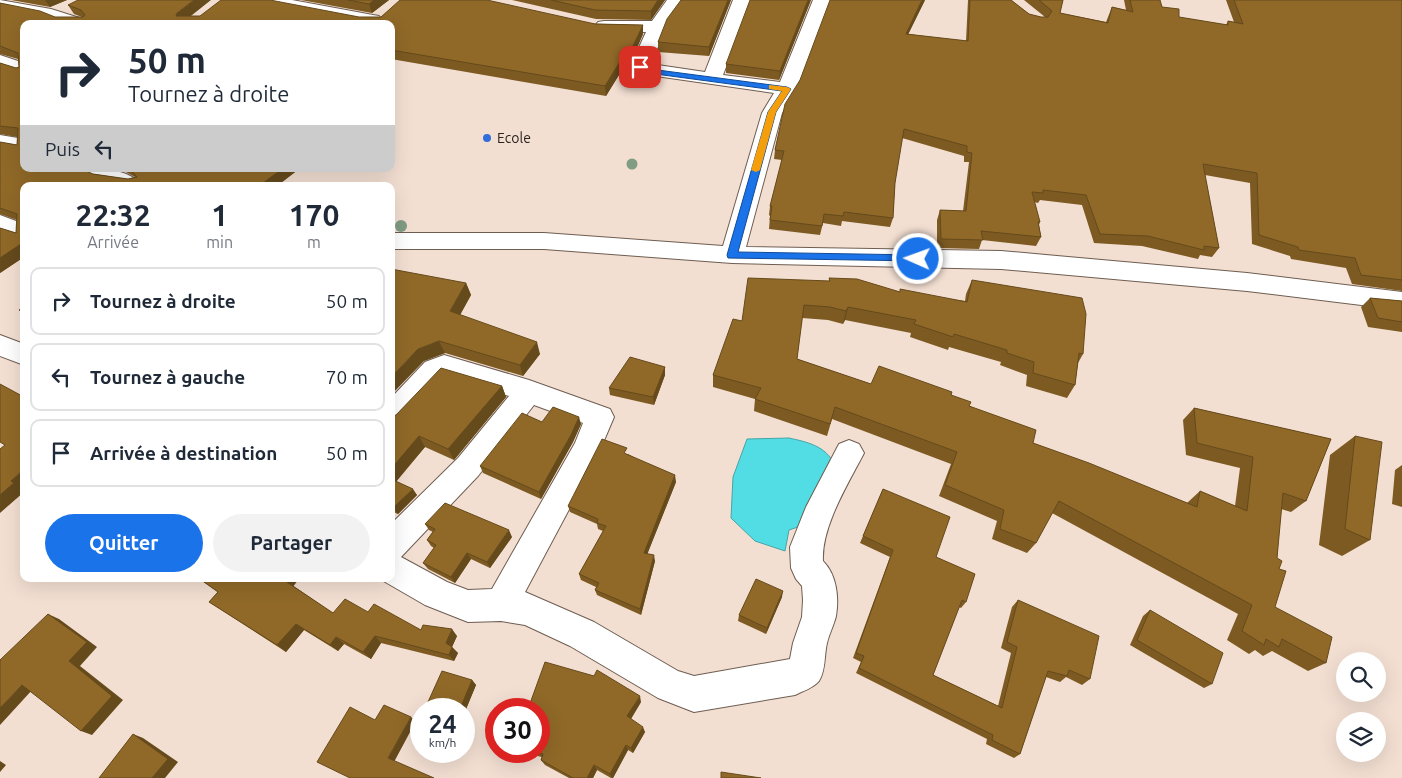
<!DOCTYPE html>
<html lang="fr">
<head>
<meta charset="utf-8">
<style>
  body { margin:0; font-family:Ubuntu,sans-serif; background:#f2f2f3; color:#1f2937; height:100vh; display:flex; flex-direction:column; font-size:19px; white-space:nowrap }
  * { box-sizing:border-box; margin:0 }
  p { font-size:16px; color:#747a83 }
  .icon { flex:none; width:28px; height:28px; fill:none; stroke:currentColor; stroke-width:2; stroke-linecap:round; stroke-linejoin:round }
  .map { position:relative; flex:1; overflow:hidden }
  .drawer { position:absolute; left:20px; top:182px; width:375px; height:400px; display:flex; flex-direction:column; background:#fff; border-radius:10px; box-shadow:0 5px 20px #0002 }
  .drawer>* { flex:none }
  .top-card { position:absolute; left:20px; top:20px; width:375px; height:152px; border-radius:10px; box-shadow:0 5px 20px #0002; background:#fff; color:#1f2937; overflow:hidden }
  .controls { position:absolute; left:1336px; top:652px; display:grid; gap:10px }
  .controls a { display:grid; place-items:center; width:50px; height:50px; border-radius:50%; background:#fff; box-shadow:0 5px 20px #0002; font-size:25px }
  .speed { position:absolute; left:410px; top:698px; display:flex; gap:10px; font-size:25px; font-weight:700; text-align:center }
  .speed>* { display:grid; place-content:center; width:65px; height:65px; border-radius:50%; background:#fff; box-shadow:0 5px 20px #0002; line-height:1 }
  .speed small { font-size:12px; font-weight:400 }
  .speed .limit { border:8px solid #d22; background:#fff; color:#111 }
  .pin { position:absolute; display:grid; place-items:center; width:42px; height:42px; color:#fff; margin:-21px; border-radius:10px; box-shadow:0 2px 8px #0006 }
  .me { position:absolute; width:55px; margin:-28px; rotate:272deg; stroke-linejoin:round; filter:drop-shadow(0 0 4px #0008) }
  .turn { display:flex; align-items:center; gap:18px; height:105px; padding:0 25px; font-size:22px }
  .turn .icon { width:65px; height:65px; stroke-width:2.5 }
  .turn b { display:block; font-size:35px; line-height:42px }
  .then { display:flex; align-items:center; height:48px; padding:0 25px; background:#0003; gap:10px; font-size:19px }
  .eta { display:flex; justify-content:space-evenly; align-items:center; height:85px; text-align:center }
  .eta b { font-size:30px; font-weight:700; line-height:35px }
  .action { display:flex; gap:10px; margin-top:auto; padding:10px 25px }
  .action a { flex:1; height:58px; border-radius:30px; background:#1a73e8; color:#fff; font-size:20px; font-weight:700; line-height:58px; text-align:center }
  .action a+a { background:#f2f2f3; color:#1f2937 }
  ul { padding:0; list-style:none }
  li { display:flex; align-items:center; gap:15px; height:68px; margin:0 10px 8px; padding:0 15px; border:2px solid #e0e1e3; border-radius:10px }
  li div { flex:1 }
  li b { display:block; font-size:19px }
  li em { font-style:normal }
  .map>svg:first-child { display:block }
</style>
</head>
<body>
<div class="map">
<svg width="1402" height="778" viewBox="0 0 1402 778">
  <rect width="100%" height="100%" fill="#f3dfd2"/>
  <path fill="#51dde3" stroke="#45a5a8" d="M 789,438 C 807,442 826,446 834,464 L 801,526 L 789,530 L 785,551 L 755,541 L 731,518 L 733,477 L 747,439 Z"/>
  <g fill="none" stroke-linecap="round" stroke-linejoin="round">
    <g stroke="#6e5d51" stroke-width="2">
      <path id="minor" d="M 0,0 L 51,9 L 86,20 L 89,24 L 62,24 L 47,18 L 0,9 Z
        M 254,0 L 292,0 L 373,15 L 379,16 L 382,20 L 379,24 L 364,24 L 263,5 L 257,4 Z
        M 667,0 L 685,0 L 666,27 L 651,64 L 705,72 L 733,0 L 751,0 L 723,75 L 780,82 L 813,0 L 831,0 L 797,89 L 782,113 L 746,247 L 1001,251 L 1247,273 L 1402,292 L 1402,310 L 1247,291 L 1001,269 L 732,263 L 544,249 L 391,249 L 391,233 L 544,233 L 723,246 L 762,113 L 774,93 L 635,73 L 630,67 L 646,32 L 604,31 L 598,30 L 595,26 L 598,22 L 604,21 L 652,21 Z
        M 0,55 L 24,63 L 24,76 L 0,68 Z
        M 0,135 L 24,139 L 24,153 L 0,149 Z
        M 82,169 C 100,168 131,169 142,186 C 124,187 93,186 82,169 Z
        M 0,215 L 24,224 L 24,241 L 0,232 Z
        M 0,335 L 24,344 L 24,365 L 0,356 Z
        M 444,355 L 529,380 L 610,409 L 614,417 L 597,457 L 525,592 L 594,622 L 678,671 L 694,676 L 790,659 L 793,643 L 802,617 L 803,600 L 802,586 L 796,579 L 791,568 L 790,547 L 806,507 L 839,444 L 849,440 L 859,444 L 864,453 C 848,484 821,527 823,561 C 837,575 839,598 836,616 C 834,625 829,634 827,643 C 824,655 826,670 819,681 C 813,688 803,691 795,695 L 694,712 L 658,698 L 570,646 L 525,625 L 501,621 L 468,622 L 425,605 L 380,579 L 391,579 L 391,524 L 458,458 L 509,396 L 446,377 L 401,425 L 391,429 L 391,398 L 425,362 ZM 534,405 L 583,423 L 575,443 L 492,589 L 468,590 L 447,582 L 401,557 L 478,476 Z"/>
    </g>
    <use href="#minor" fill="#fff" fill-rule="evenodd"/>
  </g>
  <g fill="#809c83">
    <circle cx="632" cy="164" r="5.5"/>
    <circle cx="401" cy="226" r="6"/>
  </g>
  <path fill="#7c5a22" d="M 11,0 L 67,0 L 50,7 Z
    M 301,0 L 389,0 L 372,13 Z
    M 512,0 L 665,0 L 651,20 L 596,19 Z
    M 681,0 L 731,0 L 709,56 L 658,52 L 658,42 Z
    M 811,0 L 779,80 L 726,73 L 726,64 Z
    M 925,0 L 908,34 L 966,41 L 968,0 L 1011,0 L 1029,14 L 1041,17 L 1045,17 L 1024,0 L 1063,0 L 1060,13 L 1106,22 L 1112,7 L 1126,10 L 1124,0 L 1160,0 L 1162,7 L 1179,17 L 1226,25 L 1228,21 L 1234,22 L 1226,0 L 1402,0 L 1402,291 L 1352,284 L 1346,268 L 1291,259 L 1290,256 L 1252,244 L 1250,183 L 1205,175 L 1219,248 L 1212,257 L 1200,255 L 1198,259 L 1142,246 L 1094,243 L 1082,205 L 1040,200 L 1038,203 L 1034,202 L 1040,222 L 1039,225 L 1041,237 L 1036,246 L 982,240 L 979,249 L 937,248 L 937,220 L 940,210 L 963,211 L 969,162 L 964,162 L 964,156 L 902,138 L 895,183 L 893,218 L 890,227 L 842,221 L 841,226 L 823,223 L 820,235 L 769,229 L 770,216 L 769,215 L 770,206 L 782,160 L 774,159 L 775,150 L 800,80 Z
    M 0,3 L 55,17 L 82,17 L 74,14 L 68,5 L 190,16 L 359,17 L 643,25 L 643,34 L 633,57 L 630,57 L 606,96 L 391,59 L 391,24 L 24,24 L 24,169 L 93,174 L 128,179 L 135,177 L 124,171 L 109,169 L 299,169 L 277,186 L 24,186 L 24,257 L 0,273 L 0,228 L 16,233 L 17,220 L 0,214 L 0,142 L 17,145 L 17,137 L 0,134 L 0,63 L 16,68 L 19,67 L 18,59 L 0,54 Z
    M 829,278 L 900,292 L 965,301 L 966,294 L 972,280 L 1083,354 L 1078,363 L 1075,385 L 1067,398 L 1026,386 L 1027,375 L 1000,365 L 1001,362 L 949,347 L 948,350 L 910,337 L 911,333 L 845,320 L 843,324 L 828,320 L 802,318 L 797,359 L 871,384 L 951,395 L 1033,443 L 1187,503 L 1200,491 L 1235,506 L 1240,468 L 1186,455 L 1183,420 L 1194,408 L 1331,439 L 1306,501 L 1291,512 L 1281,509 L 1277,558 L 1279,569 L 1275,607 L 1326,663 L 1308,671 L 1272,651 L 1263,656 L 1255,650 L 1249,654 L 1227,640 L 1238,614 L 1052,513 L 1036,543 L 1027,553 L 992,539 L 997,521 L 939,496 L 951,464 L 832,419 L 827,436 L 754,411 L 755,399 L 713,387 L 713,375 L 742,321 L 829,281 Z
    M 466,283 L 471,295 L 460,315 L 540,354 L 523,376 L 445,353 L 424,361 Z
    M 1370,298 L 1402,301 L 1402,332 L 1368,327 L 1361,307 Z
    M 665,367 L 665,375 L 654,405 L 610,395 L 609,388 Z
    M 502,386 L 506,397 L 454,460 L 425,447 L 396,481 L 417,495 L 398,514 L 391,511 L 391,417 Z
    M 542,422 L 581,424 L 573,442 L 541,499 L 483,473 L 480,466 Z
    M 1355,436 L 1370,540 L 1342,556 L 1319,545 L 1330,455 Z
    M 628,454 L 676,482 L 647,554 L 655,561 L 641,615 L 597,595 L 595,590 L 596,587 L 581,580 L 579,574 L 603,531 L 598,529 L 597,524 L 570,512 L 568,506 Z
    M 1402,465 L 1402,507 L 1392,504 L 1395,470 Z
    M 883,489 L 936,557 L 966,602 L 961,608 L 959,607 L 933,675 L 998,706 L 1011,653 L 1001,648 L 1012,607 L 1018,600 L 1090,679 L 1082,685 L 1066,677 L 1060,682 L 1046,677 L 1020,754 L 1014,758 L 986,744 L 987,739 L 856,673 L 861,662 L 853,658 L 890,557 L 860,543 Z
    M 425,524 L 512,537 L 490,568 L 471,559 L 455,583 L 428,569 L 423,563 L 434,548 L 431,546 L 427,540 L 433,532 L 429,530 Z
    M 199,579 L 297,579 L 298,580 L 293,586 L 333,613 L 368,612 L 421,630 L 457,636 L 452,647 L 458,653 L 454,661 L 381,643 L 371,659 L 344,644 L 338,651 L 304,630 L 286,652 L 209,602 L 218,592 Z
    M 782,597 L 766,634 L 738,621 L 739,615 Z
    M 1150,610 L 1212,684 L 1204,688 L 1130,645 L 1143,616 Z
    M 472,680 L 476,685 L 464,714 L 464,709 L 443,709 L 433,706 L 428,702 Z
    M 641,702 L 631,719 L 645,732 L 633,753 L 628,750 L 613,778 L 611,778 L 597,770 L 593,778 L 569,778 L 545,765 L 541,760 L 542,757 L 515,751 L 539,751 Z"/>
  <path fill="#654a1c" d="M 45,0 L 67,0 L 50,7 Z
    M 194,0 L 211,0 L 182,23 L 176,16 L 177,13 Z
    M 374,0 L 389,0 L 372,13 L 369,4 Z
    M 658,0 L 665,0 L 651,20 L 651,11 Z
    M 728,0 L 731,0 L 709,56 L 709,47 Z
    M 808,0 L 811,0 L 779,80 L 780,71 Z
    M 922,0 L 925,0 L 904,43 L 906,34 Z
    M 643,25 L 643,34 L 633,57 L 632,48 Z
    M 629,47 L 630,57 L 606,96 L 605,86 Z
    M 282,169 L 299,169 L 277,186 L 259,186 Z
    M 24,242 L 24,257 L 0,273 L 0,258 Z
    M 466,283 L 471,295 L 455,324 L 450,311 Z
    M 848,307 L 845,320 L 843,324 L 846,311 Z
    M 439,341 L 445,353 L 424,361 L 391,395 L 391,377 L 418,349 Z
    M 537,342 L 540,354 L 523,376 L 520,365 Z
    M 665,367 L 665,375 L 654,405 L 653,397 Z
    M 502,386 L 506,397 L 454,460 L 448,449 Z
    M 579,417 L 581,424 L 573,442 L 541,499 L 539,492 Z
    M 419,436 L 425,447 L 391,488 L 391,469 Z
    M 24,469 L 24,487 L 23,488 L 24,489 L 24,492 L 0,513 L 0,495 L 11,481 Z
    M 675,475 L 676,482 L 645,560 L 644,553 Z
    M 413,489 L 417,495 L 398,514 L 393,508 Z
    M 509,530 L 512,537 L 490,568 L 487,562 Z
    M 467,553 L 471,559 L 455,583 L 451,577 Z
    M 654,555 L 655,561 L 641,615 L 640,609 Z
    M 285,579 L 297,579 L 298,580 L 292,588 L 284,580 Z
    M 783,591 L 782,597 L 766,634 L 767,628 Z
    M 48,614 L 59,619 L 97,647 L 80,666 L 123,700 L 92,735 L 81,731 L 69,661 Z
    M 296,624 L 304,630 L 286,652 L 277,645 Z
    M 452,629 L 457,636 L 452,647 L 458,653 L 454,661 L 449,655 L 446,643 Z
    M 375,636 L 381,643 L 371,659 L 363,652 Z
    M 336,637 L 344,644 L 338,651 L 330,645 Z
    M 472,680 L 476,685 L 464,714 L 464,709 L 460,709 Z
    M 22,685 L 33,689 L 0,725 L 0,708 Z
    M 640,696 L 641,702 L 629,722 L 627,716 Z
    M 411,717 L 416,721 L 394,762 L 388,758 Z
    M 643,727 L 645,732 L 633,753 L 631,748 Z
    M 133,734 L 143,738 L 178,762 L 165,778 L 152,778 Z
    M 626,745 L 628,750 L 613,778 L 612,778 L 610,774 Z
    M 0,761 L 6,765 L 0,772 Z
    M 594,765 L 597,770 L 593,778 L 587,778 Z"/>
  <path fill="#906928" stroke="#654a1c" d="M 78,0 L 194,0 L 177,13 L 176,16 L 200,16 L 221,0 L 270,0 L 359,17 L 381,17 L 400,0 L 487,0 L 595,24 L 643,25 L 632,48 L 629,47 L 605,86 L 391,50 L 391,24 L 24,24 L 24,169 L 82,169 L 93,174 L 128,179 L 137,177 L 130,169 L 282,169 L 259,186 L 24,186 L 24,242 L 0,258 L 0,228 L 16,233 L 17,214 L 0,208 L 0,142 L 17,145 L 18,128 L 0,126 L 0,63 L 16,68 L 19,67 L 18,53 L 0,46 L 0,3 L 40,11 L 55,17 L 83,17 L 85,15 L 81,10 L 68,5 Z
    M 348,0 L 374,0 L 369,4 Z
    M 551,0 L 658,0 L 651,11 L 595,10 Z
    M 681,0 L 728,0 L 709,47 L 658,42 L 667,19 Z
    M 750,0 L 808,0 L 780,71 L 726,64 Z
    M 830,0 L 922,0 L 906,34 L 968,41 L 970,0 L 1011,0 L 1029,14 L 1041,17 L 1048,17 L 1052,11 L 1039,0 L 1063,0 L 1060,13 L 1108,23 L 1112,7 L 1133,12 L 1130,0 L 1160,0 L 1162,7 L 1179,9 L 1179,17 L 1228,25 L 1228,21 L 1243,24 L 1234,0 L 1402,0 L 1402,280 L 1361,275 L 1355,258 L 1299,250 L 1298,247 L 1259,235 L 1257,173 L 1203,164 L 1219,248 L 1204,246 L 1204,250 L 1148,236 L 1100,234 L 1086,195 L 1043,190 L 1043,193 L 1032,192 L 1040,222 L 1038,222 L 1041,237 L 981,231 L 983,240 L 941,239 L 940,210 L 966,211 L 972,153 L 967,152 L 967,146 L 904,129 L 895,183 L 893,218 L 844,212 L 843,216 L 824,214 L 822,226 L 770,220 L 772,206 L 770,206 L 784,151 L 775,150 L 785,104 L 800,80 Z
    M 391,269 L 466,283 L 450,311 L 537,342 L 520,365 L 439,341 L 418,349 L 391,377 Z
    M 748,278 L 830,281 L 829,278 L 857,279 L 900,292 L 900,289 L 967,302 L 972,280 L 1082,298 L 1086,314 L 1083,354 L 1079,353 L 1075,385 L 1033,373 L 1034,362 L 1007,353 L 1007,350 L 954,334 L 953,337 L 914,324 L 916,320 L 848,307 L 846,311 L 830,307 L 804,305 L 797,359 L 871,384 L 879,366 L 952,392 L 951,395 L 971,402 L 969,406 L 1036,430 L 1033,443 L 1089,463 L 1197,507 L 1200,491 L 1247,511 L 1253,457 L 1197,443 L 1194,408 L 1331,439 L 1306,501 L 1283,493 L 1277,558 L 1282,561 L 1279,569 L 1286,571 L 1275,607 L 1332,637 L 1326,663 L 1282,639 L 1279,647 L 1266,639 L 1264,645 L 1242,631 L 1252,605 L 1059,501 L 1036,543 L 1000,529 L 1004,510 L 945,485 L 957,452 L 835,407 L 830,424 L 755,399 L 761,388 L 713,375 L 733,319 L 742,321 Z
    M 1370,298 L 1402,301 L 1402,322 L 1378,318 Z
    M 24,306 L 24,312 L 19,310 Z
    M 630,357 L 665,367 L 653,397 L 609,388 Z
    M 441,368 L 502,386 L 448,449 L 419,436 L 391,469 L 391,417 L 396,415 Z
    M 0,384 L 24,397 L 24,469 L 11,481 L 14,483 L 0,495 L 0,449 L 5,445 L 0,442 Z
    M 553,407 L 579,417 L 571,435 L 539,492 L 480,466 L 522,413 L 542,422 Z
    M 1355,436 L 1382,442 L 1370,540 L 1345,529 Z
    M 602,439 L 627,448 L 624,453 L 675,475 L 644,553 L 654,555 L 640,609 L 595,590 L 599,583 L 579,574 L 606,526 L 597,523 L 598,519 L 568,506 Z
    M 391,479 L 413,489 L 393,508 L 391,507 Z
    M 883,489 L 950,517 L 936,557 L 975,574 L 966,602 L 962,600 L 933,675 L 1002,708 L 1017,647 L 1007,642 L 1018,600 L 1099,636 L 1090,679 L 1069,670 L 1067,676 L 1048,671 L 1020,754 L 992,740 L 993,735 L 859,668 L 864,656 L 856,653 L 893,550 L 863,536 Z
    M 445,503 L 509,530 L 487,562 L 467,553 L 451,577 L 423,563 L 436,545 L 427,540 L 435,529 L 425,524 Z
    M 200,579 L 285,579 L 284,580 L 333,613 L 345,599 L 368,612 L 374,604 L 421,630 L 423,625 L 452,629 L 446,643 L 452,647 L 449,655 L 375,636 L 363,652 L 336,637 L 330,645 L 296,624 L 277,645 L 209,602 L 218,592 Z
    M 756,579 L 783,591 L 767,628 L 739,615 Z
    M 1150,610 L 1223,653 L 1212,684 L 1137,640 Z
    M 48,614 L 87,642 L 69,661 L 112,696 L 81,731 L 22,685 L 0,708 L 0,660 Z
    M 545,662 L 594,676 L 597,670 L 640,696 L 627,716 L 643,727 L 631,748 L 626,745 L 610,774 L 594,765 L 587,778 L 573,778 L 541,760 L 543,754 L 533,751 L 539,751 L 539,709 L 528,709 Z
    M 442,671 L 472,680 L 460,709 L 453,709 L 428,702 Z
    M 384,705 L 411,717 L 388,758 L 434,778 L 350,778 L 317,762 L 350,707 L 375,720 Z
    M 133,734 L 168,759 L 152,778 L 99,778 Z
    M 721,772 L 761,778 L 721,778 Z"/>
  <path fill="#1a73e8" stroke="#114b97" d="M 640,64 L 650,69 L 787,87 L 791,89 L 776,112 L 738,252 L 918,255 L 923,259 L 922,261 L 728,258 L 727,255 L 768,112 L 782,91 L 648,73 L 636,67 Z"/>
  <path fill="#f59e0b" d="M 769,85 L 787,87 L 791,89 L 776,112 L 760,170 L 756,172 L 751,170 L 768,112 L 782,91 L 769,89 Z"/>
  <circle fill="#326ddb" stroke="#f3dfd2" stroke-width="2" cx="487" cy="138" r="5"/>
  <g text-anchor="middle" stroke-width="4.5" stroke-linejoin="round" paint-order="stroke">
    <g font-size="14" fill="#2a231e" stroke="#f3dfd2" text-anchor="start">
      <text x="497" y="143">Ecole</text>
    </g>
  </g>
</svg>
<div class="controls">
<a><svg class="icon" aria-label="search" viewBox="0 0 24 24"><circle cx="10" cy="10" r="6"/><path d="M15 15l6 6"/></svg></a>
<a><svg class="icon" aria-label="layers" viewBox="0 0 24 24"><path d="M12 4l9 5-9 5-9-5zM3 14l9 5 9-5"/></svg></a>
</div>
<div class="speed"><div>24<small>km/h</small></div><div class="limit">30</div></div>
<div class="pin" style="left:640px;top:67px;background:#d93025"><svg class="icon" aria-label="arrive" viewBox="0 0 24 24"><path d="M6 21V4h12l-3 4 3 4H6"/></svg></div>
<svg class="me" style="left:918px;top:259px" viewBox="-20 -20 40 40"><circle r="17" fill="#1a73e8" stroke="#fff" stroke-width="3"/><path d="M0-11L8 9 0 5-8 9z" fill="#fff"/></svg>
<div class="top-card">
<div class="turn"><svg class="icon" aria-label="right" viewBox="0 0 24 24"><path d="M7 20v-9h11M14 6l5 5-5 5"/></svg><div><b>50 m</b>Tournez à droite</div></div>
<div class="then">Puis<svg class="icon" aria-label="left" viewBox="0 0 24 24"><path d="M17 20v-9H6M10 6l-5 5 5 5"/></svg></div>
</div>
<section class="drawer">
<div class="eta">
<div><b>22:32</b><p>Arrivée</p></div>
<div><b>1</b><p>min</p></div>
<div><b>170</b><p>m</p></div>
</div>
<ul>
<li><svg class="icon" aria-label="right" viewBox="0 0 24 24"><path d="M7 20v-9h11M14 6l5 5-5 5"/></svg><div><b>Tournez à droite</b></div><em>50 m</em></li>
<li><svg class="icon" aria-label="left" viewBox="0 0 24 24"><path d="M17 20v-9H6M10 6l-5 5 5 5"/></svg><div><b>Tournez à gauche</b></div><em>70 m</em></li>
<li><svg class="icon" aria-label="arrive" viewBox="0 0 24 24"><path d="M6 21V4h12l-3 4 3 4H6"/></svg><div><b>Arrivée à destination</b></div><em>50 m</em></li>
</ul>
<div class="action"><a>Quitter</a><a>Partager</a></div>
</section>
</div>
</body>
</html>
